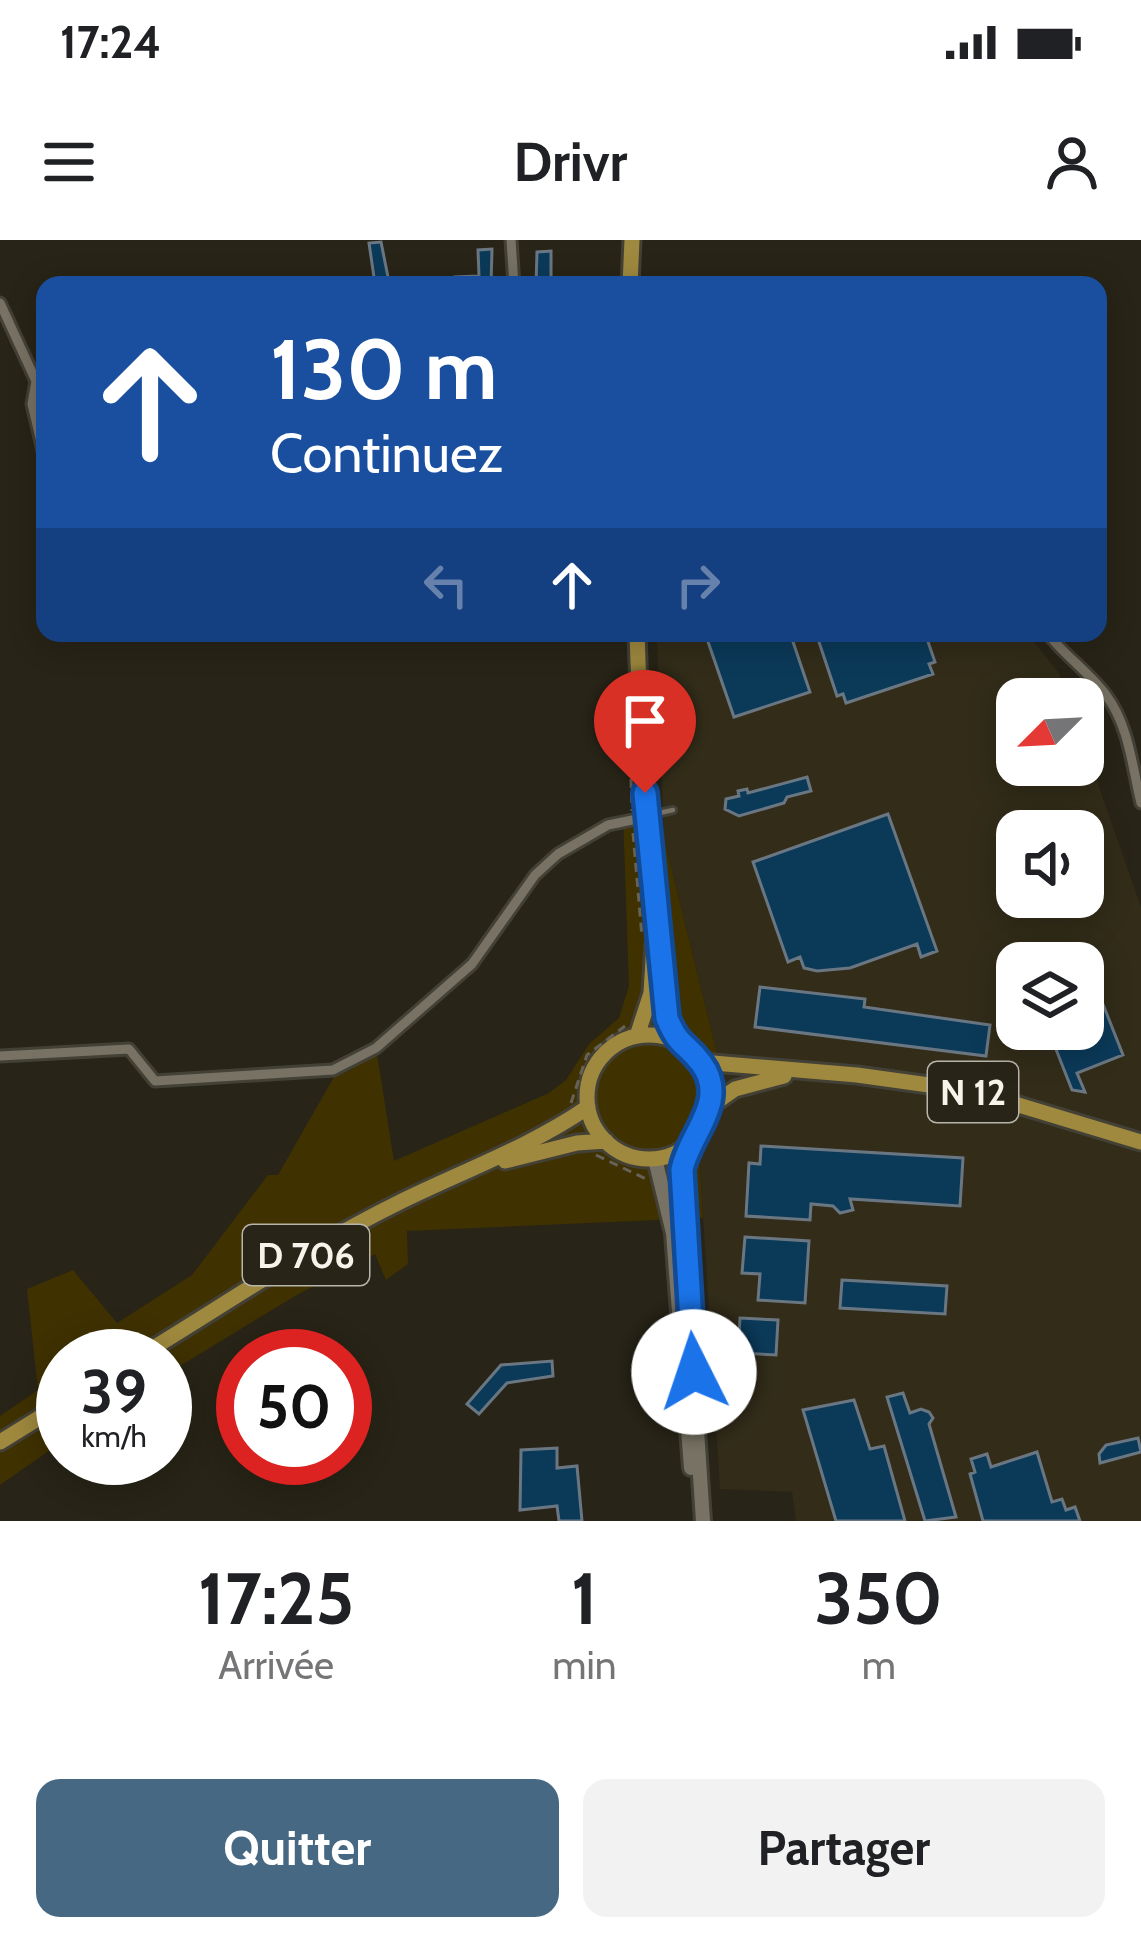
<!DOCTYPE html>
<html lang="fr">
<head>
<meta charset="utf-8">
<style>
  body { margin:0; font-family:Cabin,sans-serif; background:#f2f2f2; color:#202124; height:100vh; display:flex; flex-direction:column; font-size:45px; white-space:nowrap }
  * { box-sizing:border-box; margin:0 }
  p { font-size:39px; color:#757577 }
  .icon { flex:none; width:66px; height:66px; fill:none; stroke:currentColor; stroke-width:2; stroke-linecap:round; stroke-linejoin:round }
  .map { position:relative; height:1281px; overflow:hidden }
  .details { display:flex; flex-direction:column; background:#fff; flex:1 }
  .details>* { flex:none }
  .top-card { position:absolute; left:36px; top:36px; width:1071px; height:366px; border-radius:24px; box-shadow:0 6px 30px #0003; background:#1a4fa0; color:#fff; overflow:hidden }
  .needle { width:78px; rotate:246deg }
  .controls { position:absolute; left:996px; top:438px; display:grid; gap:24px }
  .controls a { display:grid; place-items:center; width:108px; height:108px; border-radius:24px; background:#fff; box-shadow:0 6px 30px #0003; font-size:60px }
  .speed { position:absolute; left:36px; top:1089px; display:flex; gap:24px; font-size:60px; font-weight:700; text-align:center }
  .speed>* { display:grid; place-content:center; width:156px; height:156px; border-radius:50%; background:#fff; box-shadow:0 6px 30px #0003; line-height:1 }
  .speed small { font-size:30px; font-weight:400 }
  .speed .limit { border:18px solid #d22; background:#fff; color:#111 }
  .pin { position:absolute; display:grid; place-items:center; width:102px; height:102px; color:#fff; margin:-123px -51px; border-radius:50% 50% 50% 0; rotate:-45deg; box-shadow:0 0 12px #0007 }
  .pin .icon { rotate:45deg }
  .me { position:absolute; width:132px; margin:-66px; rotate:356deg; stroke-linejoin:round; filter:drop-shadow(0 0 9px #0008) }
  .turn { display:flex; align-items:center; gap:42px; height:252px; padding:0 36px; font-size:54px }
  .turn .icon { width:156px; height:156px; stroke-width:2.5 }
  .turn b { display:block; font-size:84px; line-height:102px }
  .lanes { display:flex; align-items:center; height:114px; padding:0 36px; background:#0003; justify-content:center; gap:60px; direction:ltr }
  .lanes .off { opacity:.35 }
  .eta { display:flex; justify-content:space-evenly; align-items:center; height:204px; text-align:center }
  .eta b { font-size:72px; font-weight:700; line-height:84px }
  .primary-button { display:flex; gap:24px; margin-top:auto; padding:24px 36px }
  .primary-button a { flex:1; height:138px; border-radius:24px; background:#476883; color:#fff; font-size:48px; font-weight:700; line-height:138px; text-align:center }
  .primary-button a+a { background:#f2f2f2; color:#202124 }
  .status { display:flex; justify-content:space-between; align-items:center; height:84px; padding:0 60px; background:#fff; direction:ltr }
  .status svg { height:33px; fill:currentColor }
  header { display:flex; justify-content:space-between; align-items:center; height:156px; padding:0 36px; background:#fff; font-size:54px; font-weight:700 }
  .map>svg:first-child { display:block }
</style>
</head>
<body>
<div class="status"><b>17:24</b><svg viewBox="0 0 49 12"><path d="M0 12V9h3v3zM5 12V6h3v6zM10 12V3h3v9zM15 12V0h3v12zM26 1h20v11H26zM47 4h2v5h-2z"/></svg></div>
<header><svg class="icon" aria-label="menu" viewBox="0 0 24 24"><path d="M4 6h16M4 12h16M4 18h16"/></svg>Drivr<svg class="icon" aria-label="person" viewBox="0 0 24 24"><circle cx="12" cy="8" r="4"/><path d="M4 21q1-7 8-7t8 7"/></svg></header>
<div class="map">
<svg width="1141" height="1281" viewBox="0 0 1141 1281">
  <rect width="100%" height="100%" fill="#282417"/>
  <path fill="#322c19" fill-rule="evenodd" d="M 661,393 L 1027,393 L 1059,433 L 1068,459 L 1017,459 L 1017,525 L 1083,525 L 1083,501 L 1141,667 L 1141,1281 L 796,1281 L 792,1252 L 720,1249 L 699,911 L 729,862 L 664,598 L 657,397 ZM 1017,591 L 1083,591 L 1083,657 L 1017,657 ZM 1017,723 L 1083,723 L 1083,789 L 1017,789 Z"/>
  <path fill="#3f3100" d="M 623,575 L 664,598 L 729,862 L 699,911 L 703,978 L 407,991 L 408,1024 L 386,1040 L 375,1014 L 295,1056 L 165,1135 L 165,1116 L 63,1116 L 63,1201 L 0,1245 L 0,1176 L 38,1150 L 27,1049 L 73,1030 L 117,1083 L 192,1035 L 268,935 L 278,935 L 335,835 L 351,830 L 376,808 L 394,921 L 549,853 L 566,840 L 589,804 L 619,778 L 629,746 Z"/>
  <path fill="#0b3a59" stroke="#6a7782" stroke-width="3" d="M 381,2 L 389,42 L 375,44 L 369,3 Z
    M 492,9 L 491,45 L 455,45 L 455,37 L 479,36 L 478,10 Z
    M 551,11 L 551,45 L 536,45 L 537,12 Z
    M 705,393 L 790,393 L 810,452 L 734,477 Z
    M 816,393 L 925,393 L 935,422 L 929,424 L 933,434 L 846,463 L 843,454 L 837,456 Z
    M 807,537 L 811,551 L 787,557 L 784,563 L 739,576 L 725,569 L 726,559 L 739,556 L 738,551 L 747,549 L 748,553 Z
    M 888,574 L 937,711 L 921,717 L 917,704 L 850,728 L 817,731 L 804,728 L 800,717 L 788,722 L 753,622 Z
    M 1084,716 L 1123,815 L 1077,833 L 1085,852 L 1072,850 L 1048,789 L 1083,789 Z
    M 760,747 L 865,759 L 864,767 L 990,785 L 986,816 L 755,787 Z
    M 761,906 L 963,918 L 960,966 L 850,959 L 853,970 L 840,973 L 833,966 L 811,964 L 810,980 L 746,976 L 749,923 L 760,924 Z
    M 745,997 L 809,1001 L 805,1063 L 758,1060 L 760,1034 L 742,1033 Z
    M 842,1040 L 947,1046 L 945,1074 L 840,1068 Z
    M 740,1078 L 778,1080 L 776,1115 L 738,1113 Z
    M 552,1121 L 553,1136 L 507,1143 L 479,1174 L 467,1164 L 501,1125 Z
    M 903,1153 L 910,1173 L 921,1169 L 929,1172 L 933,1178 L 929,1184 L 956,1277 L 925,1281 L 887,1157 Z
    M 854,1160 L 870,1209 L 884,1206 L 905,1281 L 836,1281 L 803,1170 Z
    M 1138,1198 L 1141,1212 L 1100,1223 L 1099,1214 L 1106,1205 Z
    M 557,1208 L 557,1228 L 577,1226 L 582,1281 L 559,1281 L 557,1266 L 520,1270 L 521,1210 Z
    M 1037,1212 L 1052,1262 L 1062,1259 L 1066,1270 L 1075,1267 L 1080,1281 L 983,1281 L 970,1234 L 975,1232 L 971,1219 L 987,1214 L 991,1227 Z"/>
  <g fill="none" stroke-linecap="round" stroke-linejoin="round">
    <g stroke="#434036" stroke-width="10">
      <path id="service" d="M 655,574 L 673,570"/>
    </g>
    <g stroke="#434036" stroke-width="15">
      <path id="minor" d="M 511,0 L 514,45
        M 0,63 L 36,141 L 45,140
        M 36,141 L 32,164 L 45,219
        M 1047,393 C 1065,416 1090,433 1106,455 C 1129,486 1132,526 1141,563
        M 0,816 L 129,809 L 155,841 L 333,830 L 376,808 L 472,724 L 535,635 L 558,614 L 608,585 L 647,577"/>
    </g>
    <g stroke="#434036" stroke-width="20">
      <path id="secondary" d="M 686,907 L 682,963 L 703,1281
        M 655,919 L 673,993 L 691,1228"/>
    </g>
    <g stroke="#434036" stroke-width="21">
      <path id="primary" d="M 630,45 L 632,0
        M 637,393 C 640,496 649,598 662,700 C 666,735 662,767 676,801
        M587 857a62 62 0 1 1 124 0a62 62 0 1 1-124 0Z
        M 637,796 L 651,753 L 654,704
        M 701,822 L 857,835 L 972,851 L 1141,902
        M 711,866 L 735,849 L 784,836
        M 505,921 L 577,903 L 606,901
        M 140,1116 C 226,1064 310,1006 400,962 C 463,931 530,907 588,867
        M 0,1202 L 63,1163"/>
    </g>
    <path stroke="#666257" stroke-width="3" stroke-dasharray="9 6" stroke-linecap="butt" d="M 631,539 L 632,571
      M 633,593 L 642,697
      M 571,863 L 587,815 L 625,786
      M 596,915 L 646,939"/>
    <use href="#service" stroke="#777263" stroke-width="4.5"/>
    <use href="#minor" stroke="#777263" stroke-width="9"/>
    <use href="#secondary" stroke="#777263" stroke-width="14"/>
    <use href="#primary" stroke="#9f893e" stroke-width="15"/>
  </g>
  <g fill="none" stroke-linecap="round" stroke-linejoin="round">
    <g stroke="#114b97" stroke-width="30">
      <path id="route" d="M 645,553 L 667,778 C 678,806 686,803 701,823 C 730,861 688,895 682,930 L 694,1132"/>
    </g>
    <use href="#route" stroke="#1a73e8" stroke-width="21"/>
  </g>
  <g text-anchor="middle" stroke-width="12" stroke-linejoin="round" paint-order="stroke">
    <g fill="#282417" stroke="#b8b5ab" stroke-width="3">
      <rect x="928" y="822" width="90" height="60" rx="9"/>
      <rect x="243" y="985" width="126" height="60" rx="9"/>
    </g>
    <g font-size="36" font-weight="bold" fill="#f6f3eb">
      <text x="973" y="865">N 12</text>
      <text x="306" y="1028">D 706</text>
    </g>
  </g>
</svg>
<div class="controls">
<a><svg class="needle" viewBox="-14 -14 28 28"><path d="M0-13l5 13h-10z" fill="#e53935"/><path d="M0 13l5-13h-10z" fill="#757577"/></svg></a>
<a><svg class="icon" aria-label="sound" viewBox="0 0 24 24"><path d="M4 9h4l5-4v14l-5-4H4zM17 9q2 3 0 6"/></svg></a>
<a><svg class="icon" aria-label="layers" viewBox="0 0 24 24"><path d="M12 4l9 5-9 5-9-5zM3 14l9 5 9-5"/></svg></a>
</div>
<div class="speed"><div>39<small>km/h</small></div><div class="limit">50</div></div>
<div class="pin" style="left:645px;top:553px;background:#d93025"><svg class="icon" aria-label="arrive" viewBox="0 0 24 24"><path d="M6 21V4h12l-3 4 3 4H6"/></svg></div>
<svg class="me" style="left:694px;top:1132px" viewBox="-20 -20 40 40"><circle r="19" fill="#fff"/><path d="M0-13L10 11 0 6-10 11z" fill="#1a73e8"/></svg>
<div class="top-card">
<div class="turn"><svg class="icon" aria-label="ahead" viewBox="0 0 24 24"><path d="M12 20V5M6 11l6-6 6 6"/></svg><div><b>130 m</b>Continuez</div></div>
<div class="lanes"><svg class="icon off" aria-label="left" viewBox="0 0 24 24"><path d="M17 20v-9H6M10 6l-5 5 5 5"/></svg><svg class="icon" aria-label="ahead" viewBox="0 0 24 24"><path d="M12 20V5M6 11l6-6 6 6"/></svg><svg class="icon off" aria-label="right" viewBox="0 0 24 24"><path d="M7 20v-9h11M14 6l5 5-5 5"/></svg></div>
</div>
</div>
<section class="details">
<div class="eta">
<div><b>17:25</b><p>Arrivée</p></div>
<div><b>1</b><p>min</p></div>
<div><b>350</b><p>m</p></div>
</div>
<div class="primary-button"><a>Quitter</a><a>Partager</a></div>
</section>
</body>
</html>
